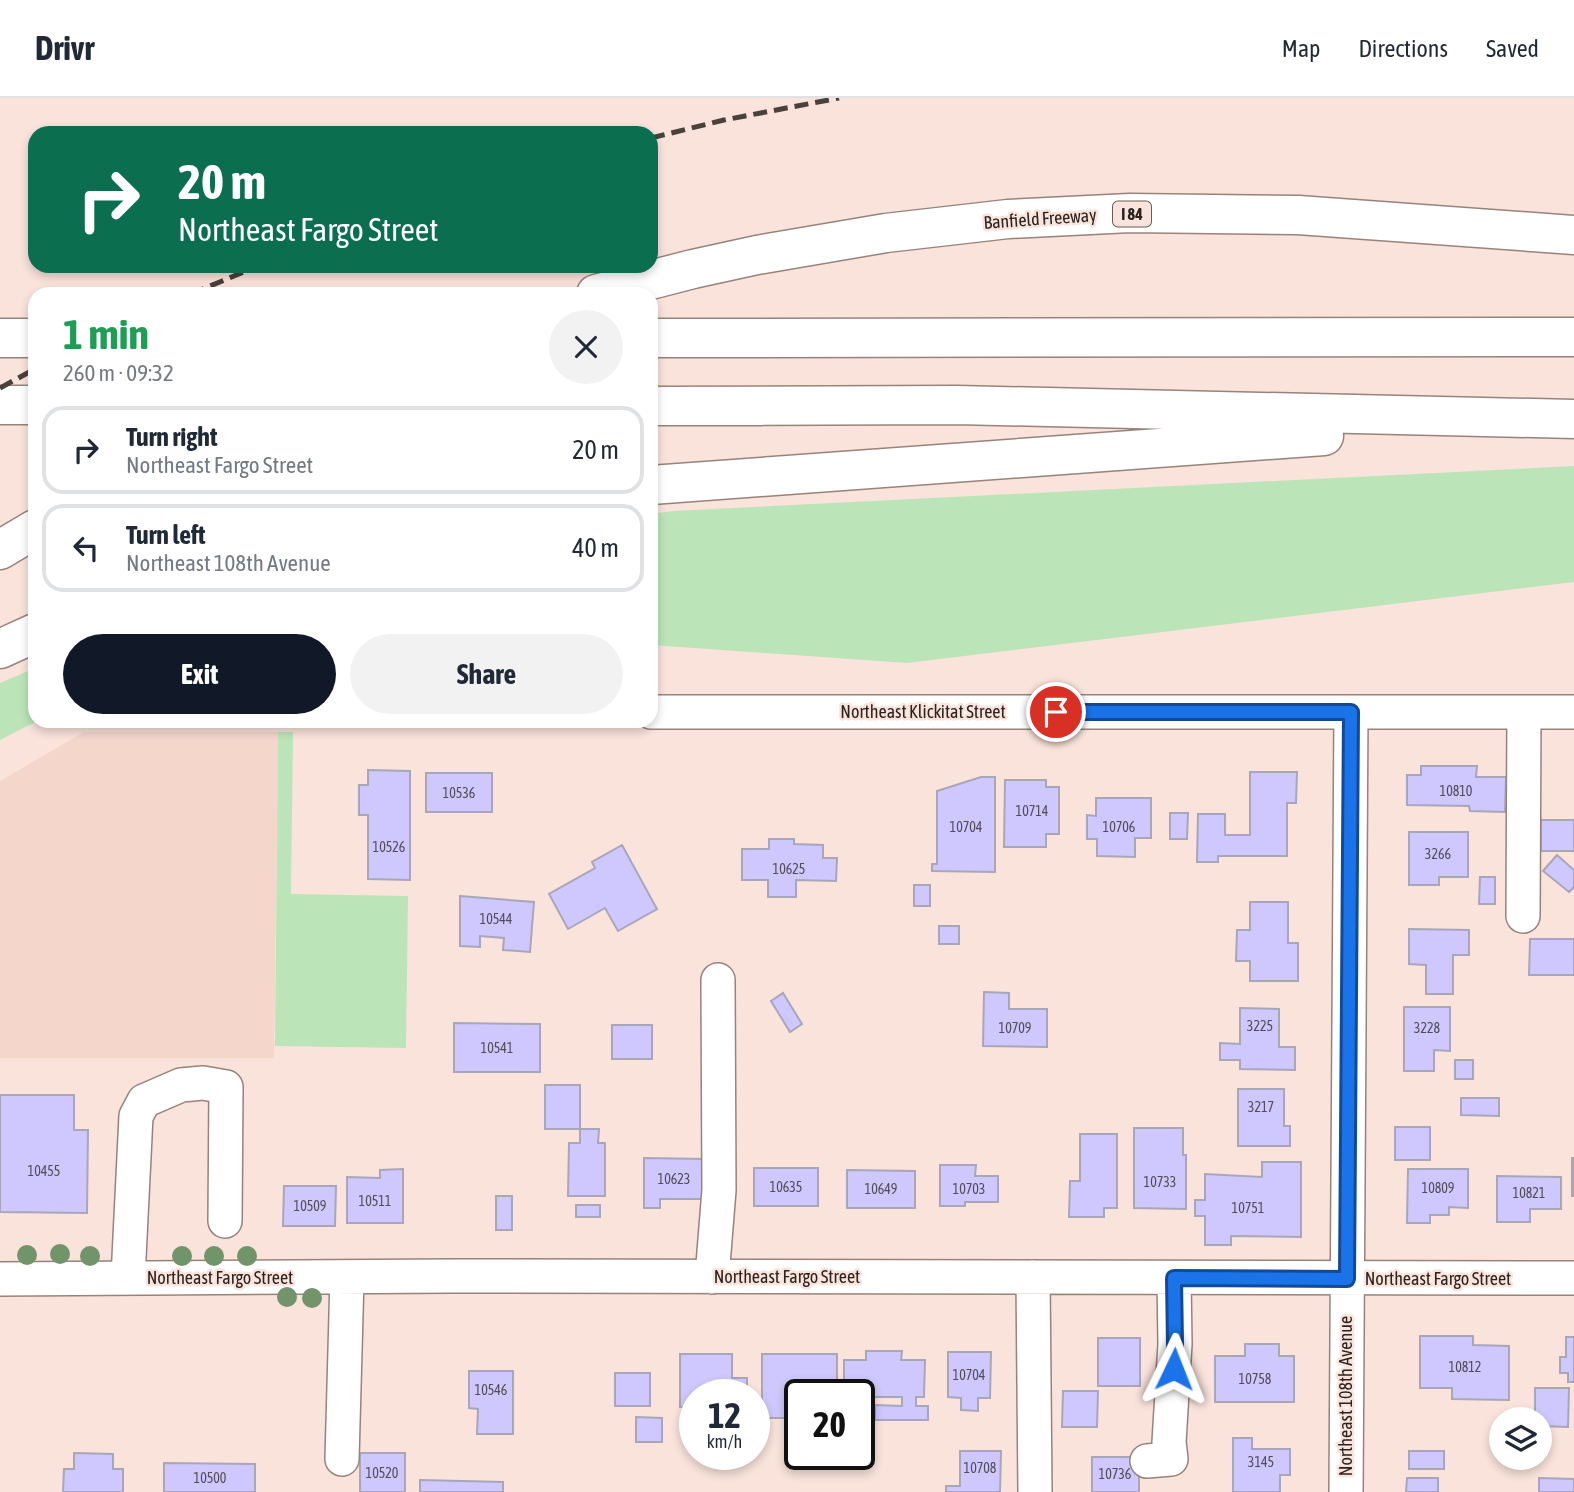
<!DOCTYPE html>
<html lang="en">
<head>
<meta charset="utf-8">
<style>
  body { margin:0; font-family:"Asap Condensed",sans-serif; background:#f2f2f3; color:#1f2937; height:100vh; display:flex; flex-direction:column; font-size:26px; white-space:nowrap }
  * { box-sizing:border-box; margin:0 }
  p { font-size:23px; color:#747a83 }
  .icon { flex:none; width:38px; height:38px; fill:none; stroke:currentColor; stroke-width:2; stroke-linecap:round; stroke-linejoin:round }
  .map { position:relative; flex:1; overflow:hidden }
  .drawer { position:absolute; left:28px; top:189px; width:630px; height:441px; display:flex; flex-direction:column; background:#fff; border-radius:21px; box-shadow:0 4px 10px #0003 }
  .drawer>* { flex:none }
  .guide { position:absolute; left:28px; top:28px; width:630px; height:147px; border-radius:21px; box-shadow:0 4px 10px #0003; background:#0b6e4f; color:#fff; overflow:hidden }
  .buttons { position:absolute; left:1489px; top:1309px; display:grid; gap:14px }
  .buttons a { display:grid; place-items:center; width:63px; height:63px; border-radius:50%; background:#fff; box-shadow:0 4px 10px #0003; font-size:35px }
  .speed { position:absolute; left:679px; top:1281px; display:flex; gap:14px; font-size:35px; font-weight:700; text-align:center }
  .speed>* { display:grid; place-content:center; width:91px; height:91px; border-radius:50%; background:#fff; box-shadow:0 4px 10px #0003; line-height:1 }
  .speed small { font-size:18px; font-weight:400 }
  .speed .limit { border:4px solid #111; border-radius:10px; background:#fff; color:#111 }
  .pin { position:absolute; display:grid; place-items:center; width:60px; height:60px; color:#fff; margin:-30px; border:4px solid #fff; border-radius:50%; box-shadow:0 2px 7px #0007 }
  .me { position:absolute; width:77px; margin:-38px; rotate:2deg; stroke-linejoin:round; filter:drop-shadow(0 0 5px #0008) }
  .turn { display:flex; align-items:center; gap:24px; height:147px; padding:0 35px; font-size:32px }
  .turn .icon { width:91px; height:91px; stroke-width:2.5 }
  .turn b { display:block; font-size:49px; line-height:60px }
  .round { display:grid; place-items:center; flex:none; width:74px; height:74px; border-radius:37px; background:#f2f2f3 }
  .overview { display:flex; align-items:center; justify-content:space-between; height:119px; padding:0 35px }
  h1 { font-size:42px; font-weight:700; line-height:52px; color:#1e9e55 }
  .button { display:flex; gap:14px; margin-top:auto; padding:14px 35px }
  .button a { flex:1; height:80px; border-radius:42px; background:#111827; color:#fff; font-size:28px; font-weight:700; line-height:80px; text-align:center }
  .button a+a { background:#f2f2f3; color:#1f2937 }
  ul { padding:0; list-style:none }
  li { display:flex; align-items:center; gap:21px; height:88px; margin:0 14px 10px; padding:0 21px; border:4px solid #e0e1e3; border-radius:21px }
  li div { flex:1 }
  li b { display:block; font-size:26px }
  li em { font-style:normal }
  header { display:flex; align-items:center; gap:42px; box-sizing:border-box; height:98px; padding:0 35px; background:#fff; border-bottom:2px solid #e0e1e3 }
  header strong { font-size:33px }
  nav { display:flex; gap:38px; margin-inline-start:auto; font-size:24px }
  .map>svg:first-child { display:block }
</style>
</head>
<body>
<header>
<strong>Drivr</strong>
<nav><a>Map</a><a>Directions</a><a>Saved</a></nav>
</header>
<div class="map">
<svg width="1574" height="1394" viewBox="0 0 1574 1394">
  <rect width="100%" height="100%" fill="#f9e3db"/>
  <path fill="#f4d6cb" d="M 84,634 L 278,634 L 274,960 L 0,960 L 0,683 Z"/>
  <path fill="#bbe5b9" d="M 1574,368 L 1574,484 L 907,565 L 651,547 L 651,416 L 674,413 Z
    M 35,570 L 35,623 L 37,623 L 0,642 L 0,585 Z
    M 278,634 L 293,634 L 291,796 L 408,798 L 406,950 L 275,948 Z"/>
  <path fill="#cfc8fe" stroke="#a8a6b9" stroke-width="2" d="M 1421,668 L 1477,668 L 1476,679 L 1506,679 L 1505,714 L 1470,713 L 1469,708 L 1407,707 L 1407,677 L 1421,677 Z
    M 368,672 L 410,673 L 410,782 L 368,781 L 368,717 L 359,717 L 359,687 L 368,687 Z
    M 1250,674 L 1297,674 L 1296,705 L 1287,705 L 1287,758 L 1218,758 L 1218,764 L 1197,764 L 1198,716 L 1225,716 L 1225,737 L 1250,737 Z
    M 426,675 L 492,675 L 492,714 L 426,714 Z
    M 981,679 L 995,679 L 995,774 L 932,773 L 932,766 L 937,766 L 937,693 Z
    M 1005,682 L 1046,682 L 1046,689 L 1059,689 L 1059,736 L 1046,736 L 1046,749 L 1004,749 Z
    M 1096,700 L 1151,700 L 1151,740 L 1135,740 L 1135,759 L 1097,758 L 1097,741 L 1087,741 L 1087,717 L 1096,718 Z
    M 1170,715 L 1188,715 L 1187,741 L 1170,741 Z
    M 1541,722 L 1574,722 L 1574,753 L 1541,753 Z
    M 1409,734 L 1468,734 L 1468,779 L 1439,779 L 1439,787 L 1409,787 Z
    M 769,741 L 794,741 L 794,746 L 823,747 L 823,760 L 837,760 L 836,783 L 796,782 L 796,799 L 768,799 L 768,782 L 742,782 L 742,751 L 769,751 Z
    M 622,747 L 657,811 L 618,833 L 605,810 L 568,831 L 549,796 L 595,770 L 592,764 Z
    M 1557,757 L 1574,772 L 1574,789 L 1569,794 L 1543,773 Z
    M 1480,779 L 1495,779 L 1495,806 L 1479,806 Z
    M 914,787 L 930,787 L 930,808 L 914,808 Z
    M 460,798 L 534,804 L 530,854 L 503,852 L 504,840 L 480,838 L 480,849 L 460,848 Z
    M 1250,804 L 1288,804 L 1288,845 L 1298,845 L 1298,883 L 1250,883 L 1250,863 L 1236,863 L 1237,832 L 1250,832 Z
    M 939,828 L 959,828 L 959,846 L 939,846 Z
    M 1409,831 L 1469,832 L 1469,857 L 1453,857 L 1453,896 L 1426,896 L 1426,867 L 1409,866 Z
    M 1530,841 L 1574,841 L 1574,877 L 1529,877 Z
    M 984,894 L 1009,895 L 1009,911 L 1047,911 L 1047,949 L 983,948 Z
    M 783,895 L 802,926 L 790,934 L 771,903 Z
    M 1404,909 L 1450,909 L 1450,953 L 1434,952 L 1434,973 L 1404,973 Z
    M 1240,910 L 1279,911 L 1279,949 L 1295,949 L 1295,972 L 1240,971 L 1240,962 L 1220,962 L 1220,945 L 1240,946 Z
    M 454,925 L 540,926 L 540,974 L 454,974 Z
    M 612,927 L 652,927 L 652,961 L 612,961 Z
    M 1455,962 L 1473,962 L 1473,981 L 1455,981 Z
    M 545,987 L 580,987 L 580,1031 L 545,1031 Z
    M 1238,991 L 1284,991 L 1284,1028 L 1290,1028 L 1290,1048 L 1238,1048 Z
    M 0,997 L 74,997 L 74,1032 L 88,1032 L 87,1115 L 0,1114 Z
    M 1461,1000 L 1499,1000 L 1499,1018 L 1461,1017 Z
    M 1395,1029 L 1430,1029 L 1430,1062 L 1395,1062 Z
    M 1134,1030 L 1183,1030 L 1183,1057 L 1186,1057 L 1186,1111 L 1134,1110 Z
    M 580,1031 L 599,1031 L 598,1045 L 605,1045 L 605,1098 L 568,1098 L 569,1045 L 580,1045 Z
    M 1080,1036 L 1117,1036 L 1117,1110 L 1104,1110 L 1104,1119 L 1069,1119 L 1070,1083 L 1080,1083 Z
    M 644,1060 L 705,1061 L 705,1101 L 660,1101 L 660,1110 L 644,1110 Z
    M 1572,1060 L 1574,1060 L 1574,1098 L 1572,1098 Z
    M 1262,1064 L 1301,1064 L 1301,1139 L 1231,1138 L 1231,1147 L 1205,1147 L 1205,1118 L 1195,1118 L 1195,1102 L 1205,1102 L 1205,1076 L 1262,1079 Z
    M 940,1067 L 976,1067 L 975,1078 L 998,1078 L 998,1104 L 965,1104 L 965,1108 L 940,1108 Z
    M 754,1070 L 818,1070 L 818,1108 L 754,1108 Z
    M 403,1071 L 403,1125 L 347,1125 L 347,1079 L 380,1080 L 380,1072 Z
    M 1408,1071 L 1468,1071 L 1468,1110 L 1449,1109 L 1449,1117 L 1430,1117 L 1430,1125 L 1407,1125 Z
    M 847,1072 L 915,1073 L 915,1110 L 847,1110 Z
    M 1497,1078 L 1561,1079 L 1561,1111 L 1530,1111 L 1530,1124 L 1497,1124 Z
    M 284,1088 L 336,1088 L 335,1128 L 283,1128 Z
    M 496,1098 L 512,1098 L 512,1132 L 496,1132 Z
    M 576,1107 L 600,1107 L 600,1119 L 576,1119 Z
    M 1420,1238 L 1473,1238 L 1473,1247 L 1509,1248 L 1509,1302 L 1452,1301 L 1452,1290 L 1420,1290 Z
    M 1566,1239 L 1574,1239 L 1574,1284 L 1568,1284 L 1568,1275 L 1560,1275 L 1560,1259 L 1566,1259 Z
    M 1098,1240 L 1140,1240 L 1140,1288 L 1098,1288 Z
    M 1245,1246 L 1279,1246 L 1279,1258 L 1294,1258 L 1294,1304 L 1215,1304 L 1215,1258 L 1245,1258 Z
    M 866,1253 L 902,1253 L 901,1262 L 925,1262 L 924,1299 L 916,1299 L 916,1308 L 928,1308 L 928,1322 L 875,1322 L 875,1307 L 902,1308 L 902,1299 L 859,1299 L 859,1297 L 844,1297 L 844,1262 L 866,1262 Z
    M 948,1254 L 991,1254 L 990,1300 L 978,1300 L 978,1313 L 961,1312 L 961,1300 L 948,1299 Z
    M 680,1256 L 732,1256 L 732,1280 L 747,1280 L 747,1297 L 695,1297 L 695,1309 L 680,1309 Z
    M 762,1256 L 837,1256 L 837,1297 L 800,1297 L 800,1300 L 789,1300 L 789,1320 L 762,1320 Z
    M 469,1273 L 513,1273 L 513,1336 L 477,1336 L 478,1311 L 469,1310 Z
    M 615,1275 L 650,1275 L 650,1308 L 615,1308 Z
    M 1535,1290 L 1569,1290 L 1568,1329 L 1540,1328 L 1540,1321 L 1535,1321 Z
    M 1063,1293 L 1098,1293 L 1097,1329 L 1062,1329 Z
    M 636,1319 L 662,1320 L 662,1344 L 636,1344 Z
    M 1233,1340 L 1252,1340 L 1252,1351 L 1290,1351 L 1290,1377 L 1280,1377 L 1280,1394 L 1233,1394 Z
    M 960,1353 L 1001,1353 L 1000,1394 L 946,1394 L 946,1388 L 960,1388 Z
    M 1409,1353 L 1444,1353 L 1444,1371 L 1409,1371 Z
    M 74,1355 L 113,1356 L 113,1371 L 123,1371 L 123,1394 L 63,1394 L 64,1371 L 74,1371 Z
    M 360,1355 L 405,1355 L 405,1394 L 360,1394 Z
    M 1092,1359 L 1139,1359 L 1139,1394 L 1092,1394 Z
    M 164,1365 L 255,1366 L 255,1394 L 164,1394 Z
    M 1407,1380 L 1438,1380 L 1438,1394 L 1406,1394 Z
    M 1539,1380 L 1574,1381 L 1574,1394 L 1539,1394 Z
    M 420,1382 L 503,1384 L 503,1394 L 420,1394 Z"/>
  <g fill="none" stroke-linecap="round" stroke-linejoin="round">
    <g stroke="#97837c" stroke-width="36">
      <path id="minor" d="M 651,614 L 1574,614
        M 1523,818 L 1524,614
        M 712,1179 L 719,1092 L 718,882
        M 1033,1179 L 1035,1394
        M 128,1180 L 136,1018 L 144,1003 L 181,987 L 203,985 L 226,989 L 225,1123
        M 0,1181 L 453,1178 L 1574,1180
        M 342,1361 L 347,1180
        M 1147,1363 L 1171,1361 L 1169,1344 L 1175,1246 L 1174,1180
        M 1346,1394 L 1351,614"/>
    </g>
    <g stroke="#97837c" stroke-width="41">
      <path id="highway" d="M 596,196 L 693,171 L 757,157 L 886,135 L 1008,121 L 1130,115 L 1298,117 L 1574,137
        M 0,240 L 35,240
        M 651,240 L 1574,239
        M 0,307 L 35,307
        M 651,308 L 957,307 L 1574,321
        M 651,387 L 1324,338
        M 0,452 L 35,431
        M 0,551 L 35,535"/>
    </g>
    <use href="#minor" stroke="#fff" stroke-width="33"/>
    <use href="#highway" stroke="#fff" stroke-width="38"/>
    <path stroke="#4a403c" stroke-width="5" stroke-dasharray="14 7" stroke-linecap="butt" d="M 651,40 L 724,22 L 839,0
      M 191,196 L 258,168
      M 0,290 L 35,271"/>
  </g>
  <g fill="#72946a">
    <circle cx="60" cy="1156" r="10"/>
    <circle cx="27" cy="1157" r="10"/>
    <circle cx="90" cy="1158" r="10"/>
    <circle cx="182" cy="1158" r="10"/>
    <circle cx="214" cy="1158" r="10"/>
    <circle cx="247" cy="1158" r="10"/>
    <circle cx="287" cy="1199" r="10"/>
    <circle cx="312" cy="1200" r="10"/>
  </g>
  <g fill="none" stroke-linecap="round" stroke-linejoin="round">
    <g stroke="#114b97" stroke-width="18">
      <path id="route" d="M 1056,614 L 1351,614 L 1347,1181 L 1174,1180 L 1175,1247 L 1174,1271"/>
    </g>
    <use href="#route" stroke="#1a73e8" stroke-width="12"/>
  </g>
  <g text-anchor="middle" stroke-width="5" stroke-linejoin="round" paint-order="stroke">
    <g font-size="14" fill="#534c57">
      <text x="1456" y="698">10810</text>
      <text x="459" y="700">10536</text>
      <text x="1032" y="718">10714</text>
      <text x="966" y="734">10704</text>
      <text x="1119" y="734">10706</text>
      <text x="389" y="754">10526</text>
      <text x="1438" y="761">3266</text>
      <text x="789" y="776">10625</text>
      <text x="496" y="826">10544</text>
      <text x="1260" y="933">3225</text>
      <text x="1015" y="935">10709</text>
      <text x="1427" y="935">3228</text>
      <text x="497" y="955">10541</text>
      <text x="1261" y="1014">3217</text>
      <text x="44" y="1078">10455</text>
      <text x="674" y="1086">10623</text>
      <text x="1160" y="1089">10733</text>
      <text x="786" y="1094">10635</text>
      <text x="1438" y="1095">10809</text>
      <text x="881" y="1096">10649</text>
      <text x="969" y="1096">10703</text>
      <text x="1529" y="1100">10821</text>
      <text x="375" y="1108">10511</text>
      <text x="310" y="1113">10509</text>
      <text x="1248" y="1115">10751</text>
      <text x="1465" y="1274">10812</text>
      <text x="969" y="1282">10704</text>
      <text x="1255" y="1286">10758</text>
      <text x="491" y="1297">10546</text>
      <text x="1261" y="1369">3145</text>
      <text x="980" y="1375">10708</text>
      <text x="382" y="1380">10520</text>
      <text x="1115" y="1381">10736</text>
      <text x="210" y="1385">10500</text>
    </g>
    <rect fill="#f9e3db" stroke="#685c57" stroke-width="2" x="1113" y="103.5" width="38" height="25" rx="5"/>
    <g font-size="16" font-weight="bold" fill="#2a221f">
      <text x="1132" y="122">I 84</text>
    </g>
    <g font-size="18" fill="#2a221f" stroke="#f9e3db">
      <text transform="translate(1040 121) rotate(-4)" y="6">Banfield Freeway</text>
      <text x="923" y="620">Northeast Klickitat Street</text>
      <text x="787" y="1185">Northeast Fargo Street</text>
      <text x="220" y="1186">Northeast Fargo Street</text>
      <text x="1438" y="1187">Northeast Fargo Street</text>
      <text transform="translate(1346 1298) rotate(-90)" y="6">Northeast 108th Avenue</text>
    </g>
  </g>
</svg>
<div class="buttons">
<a><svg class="icon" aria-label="layers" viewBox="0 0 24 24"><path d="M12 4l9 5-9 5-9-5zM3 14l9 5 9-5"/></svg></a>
</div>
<div class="speed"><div>12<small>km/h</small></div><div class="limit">20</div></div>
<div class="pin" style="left:1056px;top:614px;background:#d93025"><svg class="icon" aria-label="arrive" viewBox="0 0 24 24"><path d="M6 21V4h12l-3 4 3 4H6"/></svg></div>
<svg class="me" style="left:1174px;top:1271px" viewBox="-20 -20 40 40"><path d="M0-17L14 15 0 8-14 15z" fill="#1a73e8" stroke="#fff" stroke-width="4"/></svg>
<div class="guide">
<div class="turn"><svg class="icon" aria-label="right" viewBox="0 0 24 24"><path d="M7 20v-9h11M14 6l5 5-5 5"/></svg><div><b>20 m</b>Northeast Fargo Street</div></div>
</div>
<section class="drawer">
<div class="overview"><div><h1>1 min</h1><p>260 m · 09:32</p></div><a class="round"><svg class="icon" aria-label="close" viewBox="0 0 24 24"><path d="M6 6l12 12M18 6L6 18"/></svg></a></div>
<ul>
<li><svg class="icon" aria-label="right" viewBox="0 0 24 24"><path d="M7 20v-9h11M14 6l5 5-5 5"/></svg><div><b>Turn right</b><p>Northeast Fargo Street</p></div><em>20 m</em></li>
<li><svg class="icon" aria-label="left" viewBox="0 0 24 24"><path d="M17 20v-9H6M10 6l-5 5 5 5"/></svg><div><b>Turn left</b><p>Northeast 108th Avenue</p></div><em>40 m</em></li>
</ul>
<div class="button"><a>Exit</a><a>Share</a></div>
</section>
</div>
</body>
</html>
